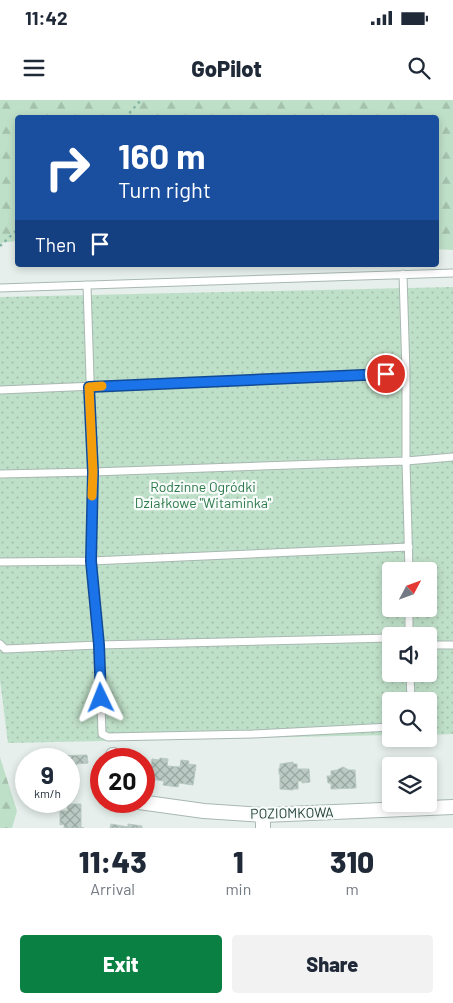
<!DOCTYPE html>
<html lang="en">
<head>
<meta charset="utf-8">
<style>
  body { margin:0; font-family:Barlow,sans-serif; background:#f2f2f3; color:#1f2937; height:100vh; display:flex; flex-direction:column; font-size:19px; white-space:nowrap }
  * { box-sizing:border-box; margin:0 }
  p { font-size:16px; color:#747a83 }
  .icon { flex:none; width:28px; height:28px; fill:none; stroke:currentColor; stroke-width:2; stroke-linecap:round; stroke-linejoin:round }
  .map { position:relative; height:728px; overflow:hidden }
  .drawer { display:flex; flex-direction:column; background:#fff; flex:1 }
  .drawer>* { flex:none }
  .banner { position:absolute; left:15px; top:15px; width:424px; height:152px; border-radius:5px; box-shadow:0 2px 8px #0003; background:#1a4fa0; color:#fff; overflow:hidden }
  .needle { width:32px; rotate:49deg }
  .tools { position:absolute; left:382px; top:462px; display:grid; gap:10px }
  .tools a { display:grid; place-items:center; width:55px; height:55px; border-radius:5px; background:#fff; box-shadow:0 2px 8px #0003; font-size:25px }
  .speed { position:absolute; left:15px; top:648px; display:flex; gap:10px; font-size:25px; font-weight:700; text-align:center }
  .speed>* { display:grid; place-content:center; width:65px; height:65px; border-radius:50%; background:#fff; box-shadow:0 2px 8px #0003; line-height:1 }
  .speed small { font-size:12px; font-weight:400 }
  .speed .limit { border:8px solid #d22; background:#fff; color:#111 }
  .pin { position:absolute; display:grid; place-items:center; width:42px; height:42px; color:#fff; margin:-21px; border:2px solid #fff; border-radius:50%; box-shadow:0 1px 5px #0007 }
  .me { position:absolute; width:55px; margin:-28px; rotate:358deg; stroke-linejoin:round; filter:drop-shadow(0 0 4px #0008) }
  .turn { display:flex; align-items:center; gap:18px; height:105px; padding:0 20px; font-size:22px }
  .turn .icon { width:65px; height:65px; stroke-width:2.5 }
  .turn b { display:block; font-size:35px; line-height:42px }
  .then { display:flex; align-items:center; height:48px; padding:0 20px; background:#0003; gap:10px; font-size:19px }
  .eta { display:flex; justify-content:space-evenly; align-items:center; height:85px; text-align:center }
  .eta b { font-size:30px; font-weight:800; line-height:35px }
  .cta { display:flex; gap:10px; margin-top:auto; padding:10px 20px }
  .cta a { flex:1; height:58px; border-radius:5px; background:#0b8043; color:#fff; font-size:20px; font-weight:800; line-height:58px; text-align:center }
  .cta a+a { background:#f2f2f3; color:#1f2937 }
  .status { display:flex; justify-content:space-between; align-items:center; height:35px; padding:0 25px; background:#fff; direction:ltr }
  .status svg { height:14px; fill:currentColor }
  header { display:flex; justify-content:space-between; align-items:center; height:65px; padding:0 20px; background:#fff; font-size:22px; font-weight:800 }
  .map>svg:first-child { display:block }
</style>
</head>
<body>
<div class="status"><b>11:42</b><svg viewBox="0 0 49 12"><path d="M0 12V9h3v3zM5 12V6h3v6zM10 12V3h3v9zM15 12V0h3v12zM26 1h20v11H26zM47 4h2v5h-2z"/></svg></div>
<header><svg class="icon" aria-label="menu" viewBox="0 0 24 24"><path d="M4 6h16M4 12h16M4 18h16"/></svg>GoPilot<svg class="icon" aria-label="search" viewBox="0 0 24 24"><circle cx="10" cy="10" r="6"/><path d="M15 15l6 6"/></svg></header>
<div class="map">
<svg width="453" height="728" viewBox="0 0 453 728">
  <defs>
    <pattern id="forest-firs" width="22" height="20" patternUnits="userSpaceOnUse" patternTransform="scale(1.25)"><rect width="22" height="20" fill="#bfe0c8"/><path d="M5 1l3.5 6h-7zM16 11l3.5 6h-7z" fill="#a4c1ad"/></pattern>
    <pattern id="garden-dots" width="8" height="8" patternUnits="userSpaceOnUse" patternTransform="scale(1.25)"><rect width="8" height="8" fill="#bfe0c8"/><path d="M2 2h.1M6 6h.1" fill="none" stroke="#a4c1ad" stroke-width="1.8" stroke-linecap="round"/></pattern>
    <pattern id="building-cross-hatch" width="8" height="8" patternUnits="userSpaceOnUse" patternTransform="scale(1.25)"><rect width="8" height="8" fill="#bbcac4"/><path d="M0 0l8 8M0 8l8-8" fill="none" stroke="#98a6a0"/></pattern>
  </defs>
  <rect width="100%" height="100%" fill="#e6efeb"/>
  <path fill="url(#forest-firs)" d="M 0,0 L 453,0 L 453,150 L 436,149 L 436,18 L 18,18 L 17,141 L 0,143 Z
    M 0,657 L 17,711 L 12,728 L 0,728 Z"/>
  <path fill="url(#garden-dots)" fill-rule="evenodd" d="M 453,187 L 453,634 L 429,635 L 429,601 L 391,601 L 391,635 L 8,643 L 0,580 L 0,197 ZM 391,471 L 429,471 L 429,509 L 391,509 ZM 391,536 L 429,536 L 429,574 L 391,574 Z"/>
  <path fill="url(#building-cross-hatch)" stroke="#b8c9c2" d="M 87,655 L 88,663 L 76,664 L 76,679 L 73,680 L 71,682 L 69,682 L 69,659 L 51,659 L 51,656 Z
    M 160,658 L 168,659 L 167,666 L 180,667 L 181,660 L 189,661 L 188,664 L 196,665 L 193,685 L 179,683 L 178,687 L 171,686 L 163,685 L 164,681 L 150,679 L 152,659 L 159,660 Z
    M 293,662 L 293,664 L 297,664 L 297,669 L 309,669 L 310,682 L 302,683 L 302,681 L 298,681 L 298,689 L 293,689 L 293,690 L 280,689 L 280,674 L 279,674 L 279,668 L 280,668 L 280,664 Z
    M 419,663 L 419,666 L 391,666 L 391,683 L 388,684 L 388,679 L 385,678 L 385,671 L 388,669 L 388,665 Z
    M 343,667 L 349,670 L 355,670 L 356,688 L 331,689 L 331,683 L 328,683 L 327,677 L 327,676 L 331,676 L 331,671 L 337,670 Z
    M 67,704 L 81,704 L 81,727 L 84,728 L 64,728 L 64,724 L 60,725 L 60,711 L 68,711 Z
    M 111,724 L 128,727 L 128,724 L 142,726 L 142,728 L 110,728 Z"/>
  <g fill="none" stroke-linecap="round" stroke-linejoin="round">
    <g stroke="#a8b8b2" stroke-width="9">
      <path id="service" d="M 403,174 L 406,273 L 406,361 L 409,471
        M 87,185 L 93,372 L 91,461 L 99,545 L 102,634 L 108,637 L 253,634 L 391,627
        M 0,188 L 453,173
        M 0,290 L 406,273
        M 0,374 L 93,372 L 406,361 L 453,357
        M 0,462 L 91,461 L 409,447
        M 409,509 L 409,536
        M 0,544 L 5,549 L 99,545 L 391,538
        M 429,545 L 453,545
        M 410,574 L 411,601"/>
    </g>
    <g stroke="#a8b8b2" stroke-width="16">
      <path id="minor" d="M 113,655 L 113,659
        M 132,701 L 204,711 L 263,715 L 453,707
        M 263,715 L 263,728"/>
    </g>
    <path stroke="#86b3a5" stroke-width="2.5" stroke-dasharray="2.5 4" stroke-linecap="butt" d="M 125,18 L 141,0
      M 0,146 L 18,129"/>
    <use href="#service" stroke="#fff" stroke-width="7"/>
    <use href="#minor" stroke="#fff" stroke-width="14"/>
  </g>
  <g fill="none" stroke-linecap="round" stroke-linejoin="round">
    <g stroke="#114b97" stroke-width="12">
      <path id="route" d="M 101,598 L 99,545 L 91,461 L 93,372 L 89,287 L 386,274"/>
    </g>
    <use href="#route" stroke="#1a73e8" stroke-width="9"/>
    <path stroke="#f59e0b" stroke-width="9" d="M 92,396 L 93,372 L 89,287 L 102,286"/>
  </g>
  <g text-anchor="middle" stroke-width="4.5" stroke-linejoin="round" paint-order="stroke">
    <g font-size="14" fill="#2d7a4b" stroke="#f7fbf9">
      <text x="203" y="392">Rodzinne Ogródki<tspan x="203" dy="16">Działkowe "Witaminka"</tspan></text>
    </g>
    <g font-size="14" fill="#24423a" stroke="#f7fbf9">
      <text transform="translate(292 713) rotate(-1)" y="5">POZIOMKOWA</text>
    </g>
  </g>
</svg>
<div class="tools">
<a><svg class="needle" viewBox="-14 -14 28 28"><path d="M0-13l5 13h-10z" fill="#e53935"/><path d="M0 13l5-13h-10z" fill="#747a83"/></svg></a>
<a><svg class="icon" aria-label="sound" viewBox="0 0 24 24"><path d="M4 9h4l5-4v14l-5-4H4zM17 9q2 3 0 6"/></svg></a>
<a><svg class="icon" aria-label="search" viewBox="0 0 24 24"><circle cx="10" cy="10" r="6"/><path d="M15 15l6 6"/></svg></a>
<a><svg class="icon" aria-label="layers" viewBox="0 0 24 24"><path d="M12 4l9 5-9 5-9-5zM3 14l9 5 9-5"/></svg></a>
</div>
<div class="speed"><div>9<small>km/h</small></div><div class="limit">20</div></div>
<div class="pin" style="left:386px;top:274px;background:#d93025"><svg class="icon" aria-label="arrive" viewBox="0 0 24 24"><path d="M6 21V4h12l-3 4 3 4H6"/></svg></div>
<svg class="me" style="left:101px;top:598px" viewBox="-20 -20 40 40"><path d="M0-17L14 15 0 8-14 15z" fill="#1a73e8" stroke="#fff" stroke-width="4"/></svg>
<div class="banner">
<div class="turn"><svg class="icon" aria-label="right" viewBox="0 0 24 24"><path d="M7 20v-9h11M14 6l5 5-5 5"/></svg><div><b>160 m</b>Turn right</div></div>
<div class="then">Then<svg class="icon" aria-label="arrive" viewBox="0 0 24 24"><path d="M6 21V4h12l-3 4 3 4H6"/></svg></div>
</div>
</div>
<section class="drawer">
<div class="eta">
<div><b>11:43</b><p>Arrival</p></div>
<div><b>1</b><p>min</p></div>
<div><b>310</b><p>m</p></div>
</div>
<div class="cta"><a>Exit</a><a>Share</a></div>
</section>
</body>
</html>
